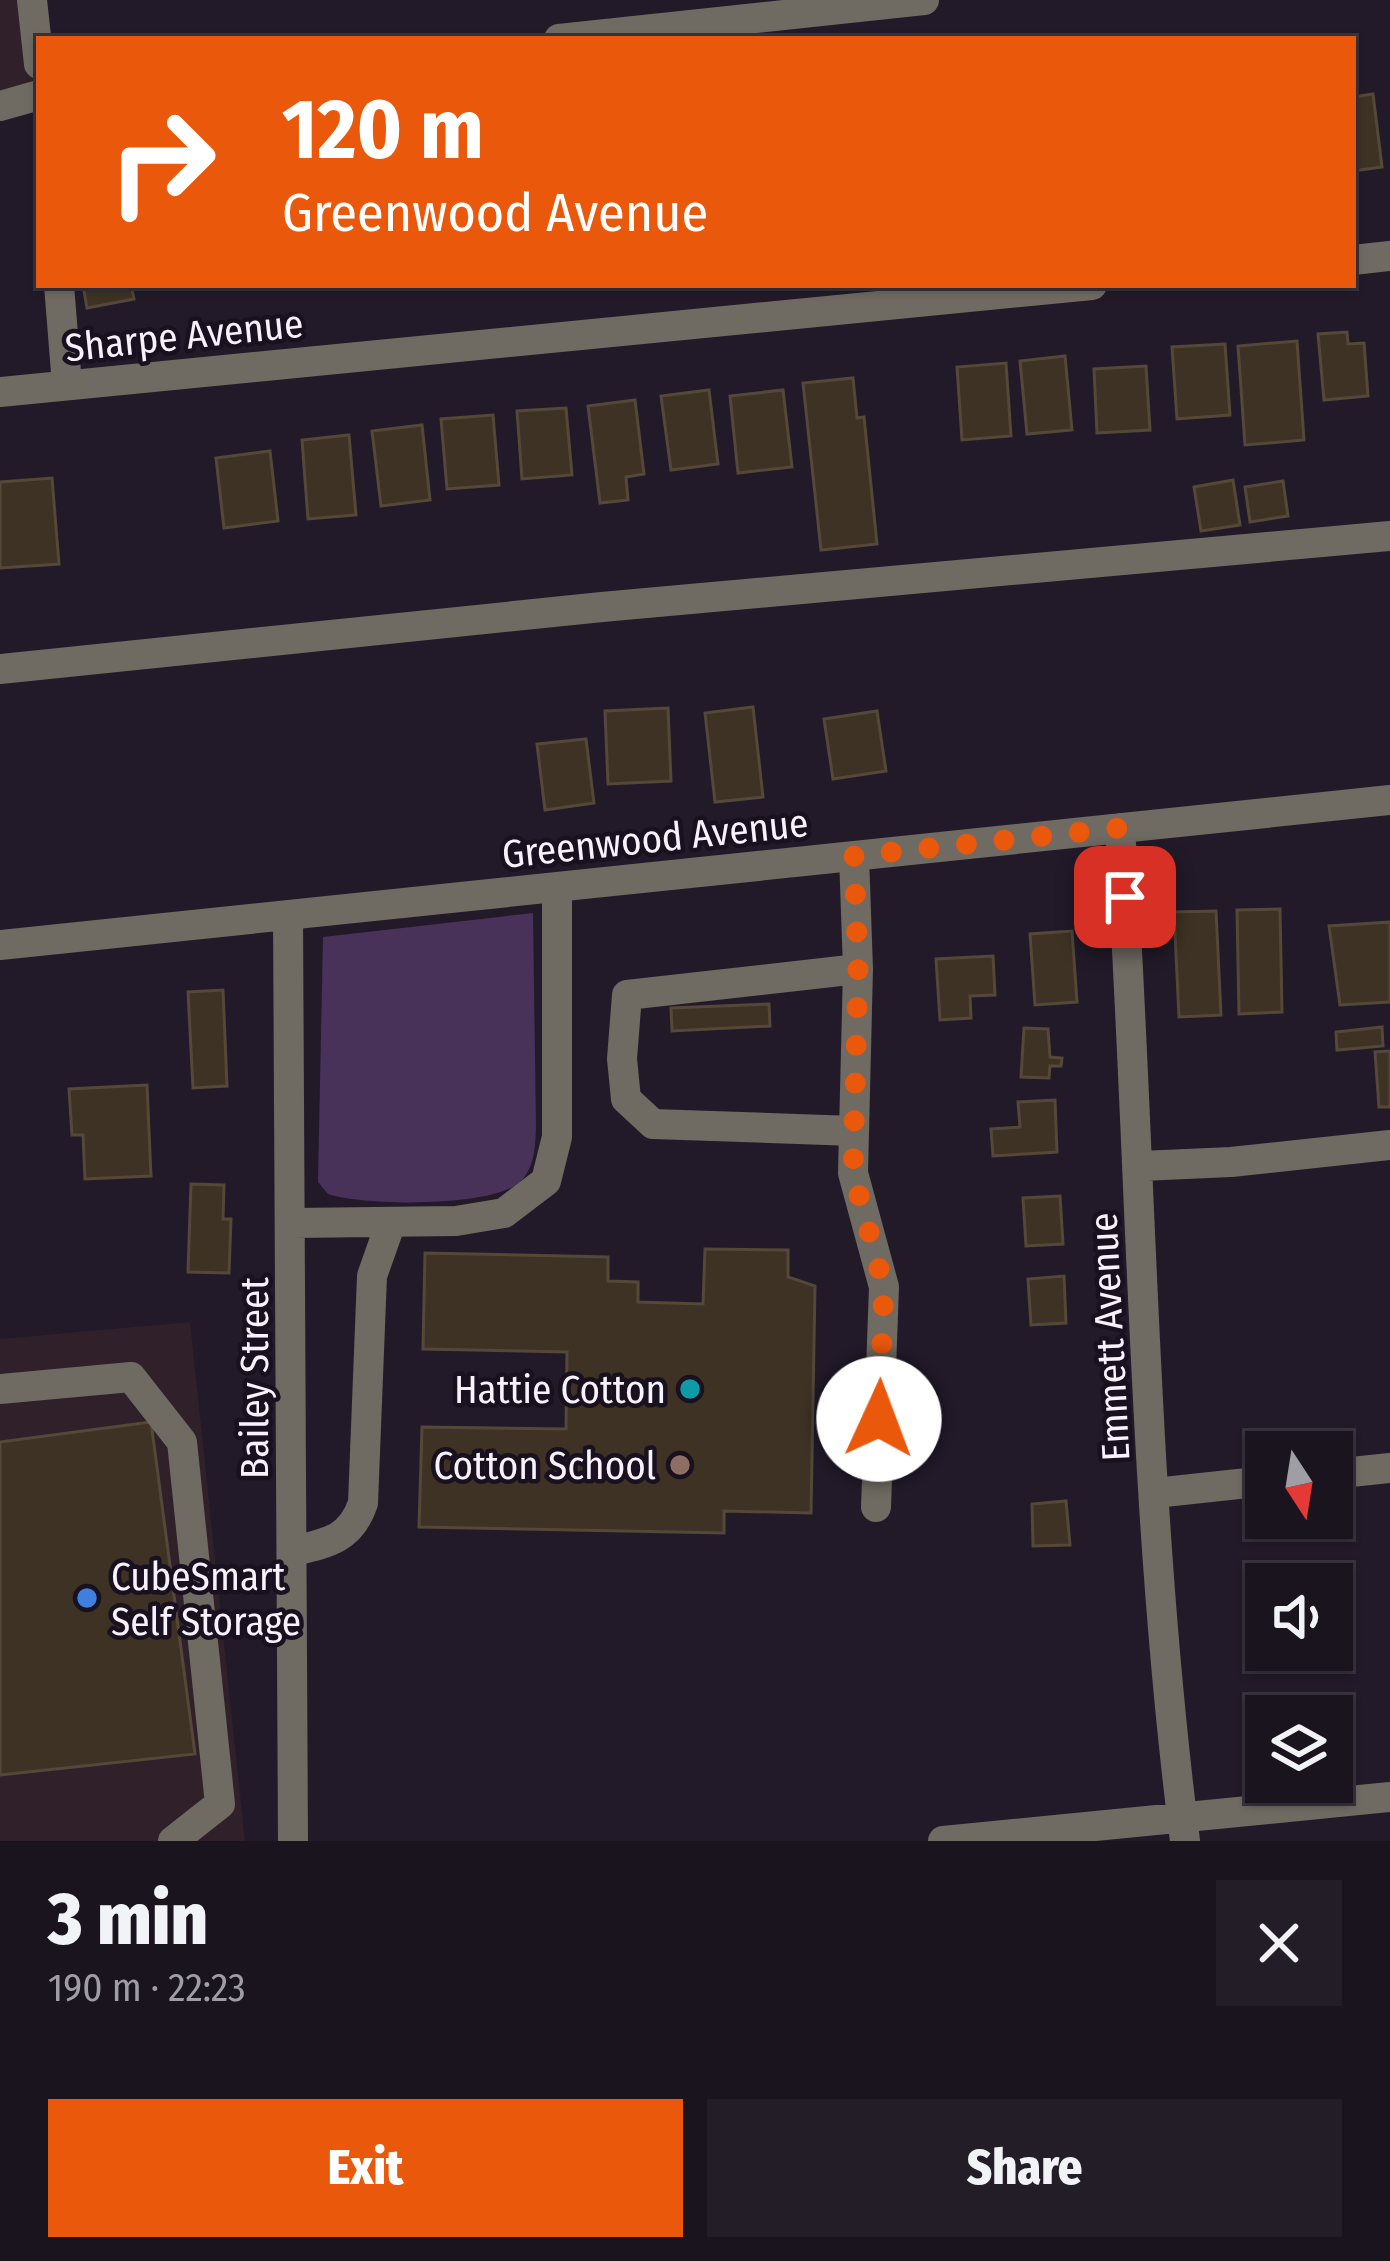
<!DOCTYPE html>
<html lang="en">
<head>
<meta charset="utf-8">
<style>
  body { margin:0; font-family:"Fira Sans Condensed",sans-serif; background:#231d28; color:#f1f3f6; height:100vh; display:flex; flex-direction:column; font-size:45px; white-space:nowrap }
  * { box-sizing:border-box; margin:0 }
  p { font-size:39px; color:#9f9ea4 }
  .icon { flex:none; width:66px; height:66px; fill:none; stroke:currentColor; stroke-width:2; stroke-linecap:round; stroke-linejoin:round }
  .map { position:relative; height:1841px; overflow:hidden }
  .drawer { display:flex; flex-direction:column; background:#1a141f; flex:1 }
  .drawer>* { flex:none }
  .guide { position:absolute; left:36px; top:36px; width:1320px; height:252px; border-radius:0px; box-shadow:0 3px 9px #0004,0 0 0 3px #38333d; background:#ea580c; color:#fff; overflow:hidden }
  .needle { width:78px; rotate:168deg }
  .fabs { position:absolute; left:1245px; top:1431px; display:grid; gap:24px }
  .fabs a { display:grid; place-items:center; width:108px; height:108px; border-radius:0px; background:#1a141f; box-shadow:0 3px 9px #0004,0 0 0 3px #38333d; font-size:60px }
  .pin { position:absolute; display:grid; place-items:center; width:102px; height:102px; color:#fff; margin:-51px; border-radius:24px; box-shadow:0 6px 18px #0006 }
  .me { position:absolute; width:132px; margin:-66px; rotate:2deg; stroke-linejoin:round; filter:drop-shadow(0 0 9px #0008) }
  .turn { display:flex; align-items:center; gap:42px; height:252px; padding:0 48px; font-size:54px }
  .turn .icon { width:156px; height:156px; stroke-width:2.5 }
  .turn b { display:block; font-size:84px; line-height:102px }
  .round { display:grid; place-items:center; flex:none; width:126px; height:126px; border-radius:0px; background:#231d28 }
  .headline { display:flex; align-items:center; justify-content:space-between; height:204px; padding:0 48px }
  h1 { font-size:72px; font-weight:800; line-height:90px }
  .action { display:flex; gap:24px; margin-top:auto; padding:24px 48px }
  .action a { flex:1; height:138px; border-radius:0px; background:#ea580c; color:#fff; font-size:48px; font-weight:800; line-height:138px; text-align:center }
  .action a+a { background:#231d28; color:#f1f3f6 }
  .map>svg:first-child { display:block }
</style>
</head>
<body>
<div class="map">
<svg width="1390" height="1841" viewBox="0 0 1390 1841">
  <rect width="100%" height="100%" fill="#221a29"/>
  <path fill="#2f202a" d="M 0,0 L 32,0 L 39,64 L 39,95 L 0,106 Z
    M 190,1322 L 245,1841 L 0,1841 L 0,1339 Z"/>
  <path fill="#49325a" d="M 533,913 L 536,1128 C 535,1147 535,1166 521,1181 C 495,1208 364,1206 328,1194 L 318,1182 L 323,937 Z"/>
  <path fill="#3e3224" stroke="#544839" stroke-width="3" d="M 1373,94 L 1382,167 L 1353,171 L 1353,97 Z
    M 83,285 L 131,285 L 134,299 L 87,308 Z
    M 1347,332 L 1348,344 L 1364,343 L 1368,396 L 1324,400 L 1318,334 Z
    M 1297,341 L 1304,440 L 1245,445 L 1238,346 Z
    M 1225,344 L 1230,415 L 1177,419 L 1172,347 Z
    M 1065,356 L 1072,430 L 1027,434 L 1020,361 Z
    M 1006,363 L 1011,436 L 962,440 L 957,367 Z
    M 1146,366 L 1150,430 L 1097,433 L 1094,369 Z
    M 853,378 L 857,418 L 864,417 L 877,544 L 821,550 L 803,383 Z
    M 709,390 L 718,464 L 671,470 L 661,396 Z
    M 783,390 L 792,467 L 738,473 L 730,396 Z
    M 635,400 L 644,474 L 626,477 L 628,500 L 600,503 L 588,406 Z
    M 566,408 L 572,475 L 522,479 L 517,411 Z
    M 493,415 L 499,485 L 447,489 L 441,419 Z
    M 422,425 L 430,500 L 381,506 L 372,431 Z
    M 349,435 L 356,515 L 308,519 L 302,440 Z
    M 270,451 L 278,521 L 224,528 L 216,458 Z
    M 52,478 L 59,564 L 0,568 L 0,482 Z
    M 1233,480 L 1240,525 L 1201,531 L 1194,487 Z
    M 1283,481 L 1288,516 L 1250,522 L 1245,487 Z
    M 753,707 L 763,797 L 715,802 L 705,713 Z
    M 668,708 L 671,781 L 608,784 L 605,711 Z
    M 877,711 L 886,771 L 833,779 L 824,719 Z
    M 586,739 L 594,803 L 545,810 L 537,744 Z
    M 1280,909 L 1282,1012 L 1239,1014 L 1237,910 Z
    M 1216,911 L 1221,1015 L 1179,1017 L 1174,912 Z
    M 1390,922 L 1390,1002 L 1340,1005 L 1329,926 Z
    M 1072,931 L 1077,1002 L 1035,1005 L 1030,934 Z
    M 993,956 L 995,995 L 970,996 L 971,1018 L 940,1020 L 936,959 Z
    M 223,990 L 227,1086 L 193,1088 L 188,992 Z
    M 769,1004 L 770,1026 L 672,1031 L 671,1008 Z
    M 1382,1027 L 1383,1046 L 1337,1050 L 1336,1032 Z
    M 1024,1028 L 1048,1029 L 1050,1057 L 1062,1058 L 1061,1066 L 1050,1066 L 1049,1078 L 1021,1077 Z
    M 1390,1051 L 1390,1107 L 1379,1107 L 1375,1052 Z
    M 147,1085 L 151,1176 L 85,1179 L 83,1135 L 72,1135 L 69,1089 Z
    M 1055,1100 L 1057,1152 L 993,1156 L 991,1129 L 1020,1127 L 1018,1102 Z
    M 191,1184 L 224,1185 L 223,1219 L 231,1219 L 229,1273 L 188,1272 Z
    M 1060,1196 L 1063,1244 L 1026,1246 L 1023,1198 Z
    M 705,1249 L 788,1250 L 788,1277 L 815,1286 L 811,1513 L 724,1511 L 724,1533 L 419,1527 L 422,1427 L 566,1429 L 567,1352 L 423,1349 L 425,1253 L 608,1257 L 608,1281 L 638,1282 L 638,1302 L 703,1304 Z
    M 1064,1276 L 1066,1323 L 1031,1325 L 1028,1279 Z
    M 151,1422 L 195,1754 L 0,1775 L 0,1442 Z
    M 1066,1501 L 1070,1545 L 1033,1546 L 1032,1504 Z"/>
  <g fill="none" stroke-linecap="round" stroke-linejoin="round">
    <path stroke="#6f6a62" stroke-width="30" d="M 32,0 L 39,64
      M 559,39 L 924,0
      M 0,106 L 39,95
      M 1353,260 L 1390,256
      M 59,285 L 67,385
      M 0,392 L 1092,285
      M 0,669 L 602,607 L 1390,536
      M 1120,828 C 1142,1165 1142,1505 1185,1841
      M 854,856 L 858,969 L 853,1173 L 884,1287 L 876,1507
      M 288,916 L 293,1841
      M 0,945 L 1390,800
      M 854,1131 L 653,1124 L 626,1099 L 622,1059 L 627,995 L 858,969
      M 1141,1166 L 1231,1162 L 1390,1145
      M 293,1223 L 456,1221 L 504,1213 L 546,1181 L 557,1137 L 557,888
      M 0,1389 L 131,1377 L 182,1442 L 220,1804 L 173,1841
      M 1332,1474 L 1390,1468
      M 1155,1493 L 1266,1481
      M 293,1551 C 328,1543 351,1539 363,1503 L 372,1276 L 391,1222
      M 943,1841 L 1390,1797"/>
  </g>
  <g fill="none" stroke-linecap="round" stroke-linejoin="round">
    <path stroke="#ea580c" stroke-width="21" stroke-dasharray="0 37.8" d="M 879,1419 L 884,1287 L 853,1173 L 858,969 L 854,856 L 1120,828 L 1125,897"/>
  </g>
  <circle fill="#0f9aa8" stroke="#19111f" stroke-width="4.5" cx="690" cy="1389" r="12"/>
  <circle fill="#8d6e63" stroke="#19111f" stroke-width="4.5" cx="680" cy="1465" r="12"/>
  <circle fill="#3f7fe0" stroke="#19111f" stroke-width="4.5" cx="87" cy="1598" r="12"/>
  <g text-anchor="middle" stroke-width="9" stroke-linejoin="round" paint-order="stroke">
    <g font-size="39" fill="#f8f2fc" stroke="#19111f">
      <text transform="translate(184 335) rotate(-6)" y="14">Sharpe Avenue</text>
      <text transform="translate(655 838) rotate(-6)" y="14">Greenwood Avenue</text>
      <text transform="translate(1109 1337) rotate(-93)" y="14">Emmett Avenue</text>
      <text transform="translate(254 1378) rotate(-90)" y="14">Bailey Street</text>
    </g>
    <g font-size="39" fill="#f8f2fc" stroke="#19111f" text-anchor="end">
      <text x="666" y="1403">Hattie Cotton</text>
      <text x="656" y="1479">Cotton School</text>
      <text x="111" y="1590" text-anchor="start">CubeSmart<tspan x="111" dy="45">Self Storage</tspan></text>
    </g>
  </g>
</svg>
<div class="fabs">
<a><svg class="needle" viewBox="-14 -14 28 28"><path d="M0-13l5 13h-10z" fill="#e53935"/><path d="M0 13l5-13h-10z" fill="#9f9ea4"/></svg></a>
<a><svg class="icon" aria-label="sound" viewBox="0 0 24 24"><path d="M4 9h4l5-4v14l-5-4H4zM17 9q2 3 0 6"/></svg></a>
<a><svg class="icon" aria-label="layers" viewBox="0 0 24 24"><path d="M12 4l9 5-9 5-9-5zM3 14l9 5 9-5"/></svg></a>
</div>
<div class="pin" style="left:1125px;top:897px;background:#d93025"><svg class="icon" aria-label="arrive" viewBox="0 0 24 24"><path d="M6 21V4h12l-3 4 3 4H6"/></svg></div>
<svg class="me" style="left:879px;top:1419px" viewBox="-20 -20 40 40"><circle r="19" fill="#fff"/><path d="M0-13L10 11 0 6-10 11z" fill="#ea580c"/></svg>
<div class="guide">
<div class="turn"><svg class="icon" aria-label="right" viewBox="0 0 24 24"><path d="M7 20v-9h11M14 6l5 5-5 5"/></svg><div><b>120 m</b>Greenwood Avenue</div></div>
</div>
</div>
<section class="drawer">
<div class="headline"><div><h1>3 min</h1><p>190 m · 22:23</p></div><a class="round"><svg class="icon" aria-label="close" viewBox="0 0 24 24"><path d="M6 6l12 12M18 6L6 18"/></svg></a></div>
<div class="action"><a>Exit</a><a>Share</a></div>
</section>
</body>
</html>
